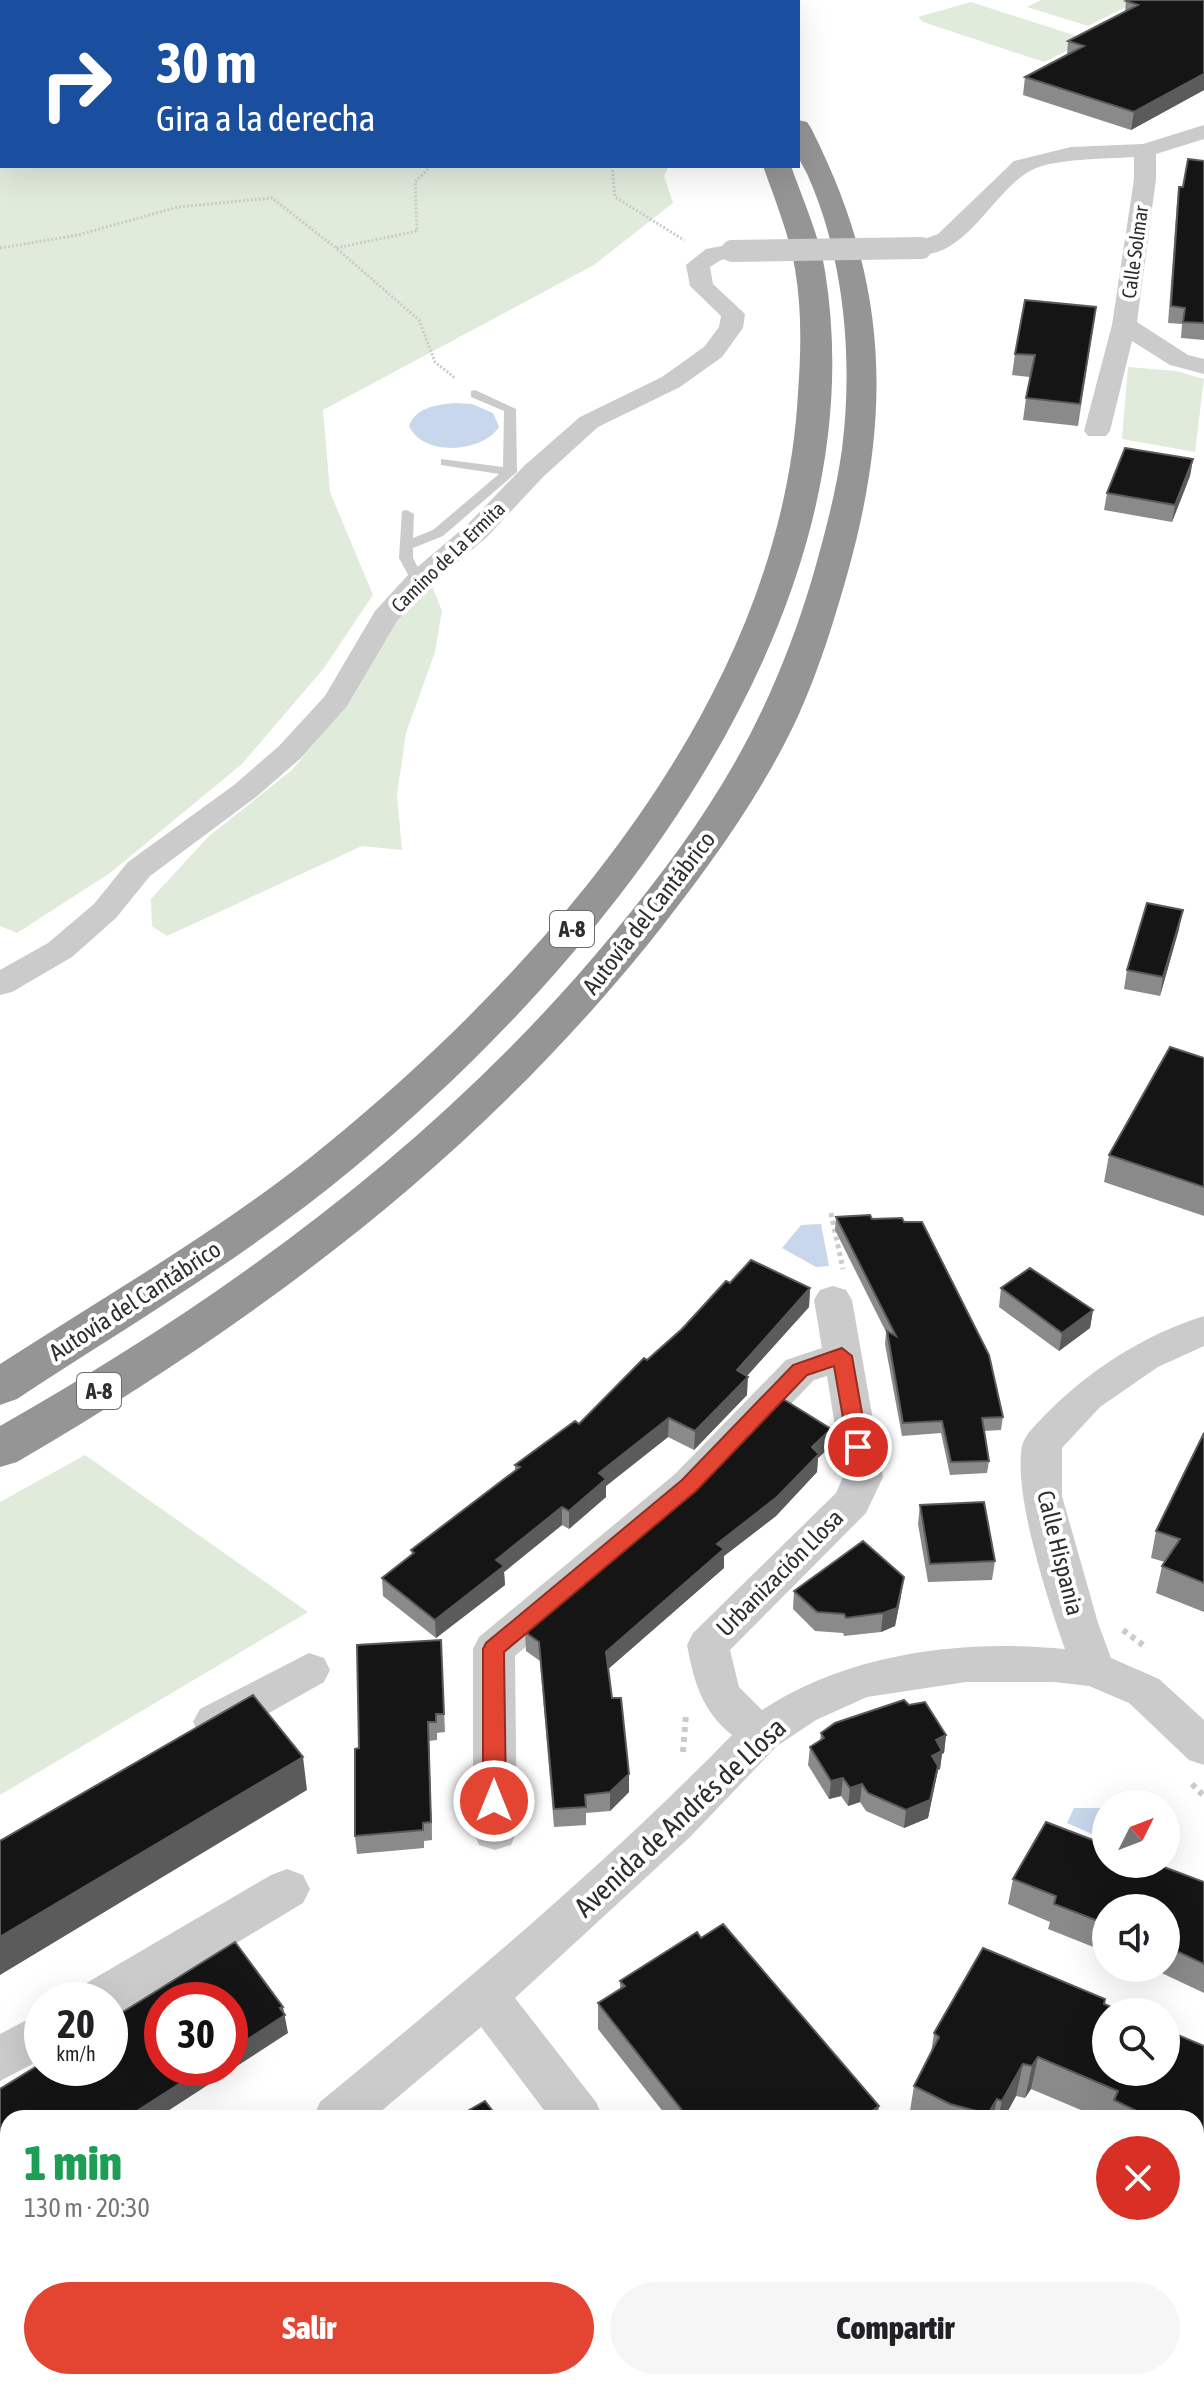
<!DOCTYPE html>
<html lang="es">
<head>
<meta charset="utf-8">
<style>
  body { margin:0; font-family:"Asap Condensed",sans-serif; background:#f6f6f6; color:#202124; height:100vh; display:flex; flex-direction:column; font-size:30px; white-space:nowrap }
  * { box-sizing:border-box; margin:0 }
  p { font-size:26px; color:#757577 }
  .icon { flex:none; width:44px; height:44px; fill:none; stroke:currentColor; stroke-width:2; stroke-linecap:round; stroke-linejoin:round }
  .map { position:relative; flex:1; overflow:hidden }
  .panel { position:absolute; left:0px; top:2110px; width:1204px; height:280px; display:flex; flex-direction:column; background:#fff; border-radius:24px 24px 0 0; box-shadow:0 8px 32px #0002 }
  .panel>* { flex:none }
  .guide { position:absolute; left:0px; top:0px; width:800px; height:168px; box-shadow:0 8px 32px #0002; background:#1a4fa0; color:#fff; overflow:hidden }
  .needle { width:52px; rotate:48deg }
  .tools { position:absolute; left:1092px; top:1790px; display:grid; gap:16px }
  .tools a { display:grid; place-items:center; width:88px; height:88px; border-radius:50%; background:#fff; box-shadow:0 8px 32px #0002; font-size:40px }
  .speed { position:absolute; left:24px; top:1982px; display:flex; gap:16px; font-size:40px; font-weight:700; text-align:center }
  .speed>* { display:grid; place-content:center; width:104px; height:104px; border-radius:50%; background:#fff; box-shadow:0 8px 32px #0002; line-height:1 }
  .speed small { font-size:20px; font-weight:400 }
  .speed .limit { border:12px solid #d22; background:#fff; color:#111 }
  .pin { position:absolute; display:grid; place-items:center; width:68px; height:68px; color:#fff; margin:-34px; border:4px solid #fff; border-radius:50%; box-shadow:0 2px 8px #0007 }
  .me { position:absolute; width:88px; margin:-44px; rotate:0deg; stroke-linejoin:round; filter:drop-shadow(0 0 6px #0008) }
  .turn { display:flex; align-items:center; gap:28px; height:168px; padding:0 24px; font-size:36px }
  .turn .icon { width:104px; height:104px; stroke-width:2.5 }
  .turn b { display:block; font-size:56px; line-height:68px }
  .round { display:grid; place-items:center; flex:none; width:84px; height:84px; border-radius:42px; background:#f6f6f6 }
  .headline { display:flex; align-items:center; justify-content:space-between; height:136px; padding:0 24px }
  h1 { font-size:48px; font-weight:800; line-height:60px; color:#1e9e55 }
  .action { display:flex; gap:16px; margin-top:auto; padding:16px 24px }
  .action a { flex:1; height:92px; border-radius:48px; background:#e34532; color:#fff; font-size:32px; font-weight:800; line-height:92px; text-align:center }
  .action a+a { background:#f6f6f6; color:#202124 }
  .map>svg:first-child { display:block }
</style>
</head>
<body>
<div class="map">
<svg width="1204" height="2390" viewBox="0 0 1204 2390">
  <rect width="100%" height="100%" fill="#fff"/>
  <path fill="#e1ebdc" d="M 0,0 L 621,0 L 623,2 L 2,2 L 2,166 L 669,166 L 664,176 L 673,203 L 594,265 L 323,410 L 330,492 L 373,595 L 324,668 L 242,764 L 110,873 L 17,933 L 0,926 Z
    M 1041,0 L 1140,0 L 1088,26 L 1027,7 Z
    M 971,2 L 1089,40 L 1044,62 L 923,22 L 918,17 Z
    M 1128,367 L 1176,371 L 1204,379 L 1195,452 L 1122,439 Z
    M 432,586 L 442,611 L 435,652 L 406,733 L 397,795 L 402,850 L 362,846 L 167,936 L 152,926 L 151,899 L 209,836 L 292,770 L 337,716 L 385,635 L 414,599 Z
    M 85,1455 L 308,1612 L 0,1795 L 0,1502 Z
    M 335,2382 L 429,2382 L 434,2390 L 341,2390 Z"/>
  <path fill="#c8d7eb" d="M 454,403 L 472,404 L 493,413 L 499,427 C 482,453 423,457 409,426 C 416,407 436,405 454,403 Z
    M 821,1224 L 829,1266 L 816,1267 L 782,1248 L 801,1225 Z
    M 1074,1808 L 1106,1808 L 1106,1840 L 1067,1823 Z"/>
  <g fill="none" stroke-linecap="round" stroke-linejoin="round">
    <path stroke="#cbcbcb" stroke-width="3" stroke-dasharray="2 2" stroke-linecap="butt" d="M 479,2 L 482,0
      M 431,166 L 415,182 L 417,231 L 336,248 L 419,320 L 435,362 L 455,378
      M 612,166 L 615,197 L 684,240
      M 0,248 L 78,235 L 178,207 L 272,198 L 336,248"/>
    <path stroke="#cbcbcb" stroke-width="5" stroke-dasharray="4 4" stroke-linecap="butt" d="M 831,1213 L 843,1269"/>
    <path stroke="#cbcbcb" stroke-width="6" stroke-dasharray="5 5" stroke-linecap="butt" d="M 1123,1630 L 1147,1648
      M 683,1752 L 686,1715
      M 1192,1784 L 1204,1796"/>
    <path fill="#cbcbcb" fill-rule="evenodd" d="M 475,390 L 516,409 L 517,472 L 443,536 L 413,548 L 413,558 L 425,581 L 423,584 L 413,584 L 399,558 L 402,511 L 407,510 L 414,514 L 413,538 L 433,530 L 499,474 L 441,465 L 441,459 L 503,467 L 504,411 L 471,397 L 471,391 Z"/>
    <path fill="#cbcbcb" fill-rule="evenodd" d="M 1204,125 L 1204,139 L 1156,154 L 1156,179 L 1137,322 L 1188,355 L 1204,359 L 1204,374 L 1170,365 L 1132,341 L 1110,431 L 1106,436 L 1088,436 L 1084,431 L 1112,325 L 1134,179 L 1134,157 C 1107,159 1053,158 1030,171 C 993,191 962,265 913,253 L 909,248 L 913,243 L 938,234 L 1014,161 L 1071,147 L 1143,144 Z
      M 732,244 L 740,246 L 744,251 L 740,256 L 721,260 L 710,267 L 713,284 L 745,314 L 743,328 L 722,357 L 680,387 L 598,427 L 543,477 L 487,537 L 428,587 L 397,621 L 347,706 L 301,758 L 256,797 L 150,876 L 116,918 L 72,957 L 12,992 L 0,995 L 0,970 L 48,943 L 94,904 L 128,862 L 234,785 L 279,746 L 325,696 L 375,611 L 408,575 L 467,525 L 525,465 L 580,417 L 662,377 L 704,347 L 719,327 L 721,316 L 690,286 L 686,265 L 706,249 Z
      M 833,1286 L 846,1290 L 852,1300 L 883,1477 L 866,1513 L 730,1650 L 739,1687 L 762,1710 C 849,1653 963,1639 1065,1649 C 1048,1601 1013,1494 1022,1446 C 1025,1434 1036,1425 1044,1416 C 1088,1371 1143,1335 1204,1316 L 1204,1346 L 1158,1367 L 1100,1407 L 1062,1448 L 1062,1496 L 1098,1623 L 1111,1658 L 1159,1679 L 1204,1720 L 1204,1765 L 1189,1760 L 1129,1703 L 1089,1686 L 1054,1682 L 966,1682 L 867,1697 L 816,1720 L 777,1746 L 690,1837 L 515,1998 L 596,2102 L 603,2118 L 550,2118 L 481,2027 L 373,2118 L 313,2118 L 320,2102 C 462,1985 603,1867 732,1735 C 702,1711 694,1682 687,1645 L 693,1633 L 836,1493 L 843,1477 L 827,1376 L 814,1380 L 703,1496 L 515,1656 L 517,1831 L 511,1845 L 495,1850 L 479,1845 L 473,1831 L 473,1649 L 479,1637 L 675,1474 L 786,1360 L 822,1348 L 814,1300 L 820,1290 Z
      M 309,1653 L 324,1658 L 330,1670 L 324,1682 L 230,1735 L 215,1740 L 200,1735 L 193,1722 L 200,1709 Z
      M 287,1869 L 303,1875 L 310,1889 L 303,1903 L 117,2015 L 110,2017 L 110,2000 L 77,2000 L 83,1985 L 271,1875 Z
      M 42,2012 L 42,2059 L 0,2081 L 0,2034 Z
      M 8,2306 L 8,2358 L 0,2361 L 0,2309 Z
      M 757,2382 L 812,2382 L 815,2390 L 760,2390 Z"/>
    <path fill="#959595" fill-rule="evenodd" d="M 655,0 L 680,0 L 681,2 L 656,2 Z
      M 694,0 L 718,0 L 719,2 L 695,2 Z
      M 798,120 L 807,122 L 811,128 C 887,278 893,407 849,568 C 835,618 820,667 799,714 C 761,797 705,872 649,943 C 472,1162 258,1321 17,1462 L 0,1467 L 0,1426 C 229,1296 443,1140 612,935 C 708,819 768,725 812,579 C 824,537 836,493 842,449 C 851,377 847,302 828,232 C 823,214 816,194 808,176 C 805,169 799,161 798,154 C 796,143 798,131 798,120 Z
      M 763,166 L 791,166 C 803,200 819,235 825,271 C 881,617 605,960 356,1166 C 251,1254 131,1324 17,1399 L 0,1405 L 0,1364 C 110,1293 226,1227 327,1144 C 551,961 782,695 798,393 C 801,352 802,310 795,269 C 789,234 775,200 763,166 Z"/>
    <path stroke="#cbcbcb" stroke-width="22" d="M 732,251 L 921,248"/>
  </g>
  <path fill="#8a8a8a" d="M 1204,0 L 1204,90 L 1131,130 L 1023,95 L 1025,77 L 1067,55 L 1068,41 L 1125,12 L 1126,1 Z
    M 1204,161 L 1204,340 L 1181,338 L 1182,324 L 1168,323 L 1177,203 L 1179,187 L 1183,187 Z
    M 1093,328 L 1078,426 L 1023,420 L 1026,398 L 1030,377 L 1012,375 L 1015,354 Z
    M 1193,459 L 1190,476 L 1172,522 L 1104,510 L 1107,493 Z
    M 1179,929 L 1160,996 L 1124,989 L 1127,970 Z
    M 1204,1058 L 1204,1216 L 1104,1182 L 1109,1155 Z
    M 836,1217 L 1003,1417 L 1001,1430 L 984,1431 L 989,1461 L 987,1473 L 950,1475 L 941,1433 L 902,1436 L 885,1344 L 886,1332 L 835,1230 Z
    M 730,1283 L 810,1288 L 809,1307 L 747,1376 L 747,1395 L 694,1450 L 668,1437 L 606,1486 L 606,1497 L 569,1529 L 562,1525 L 504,1572 L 505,1585 L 436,1638 L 383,1596 L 382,1578 L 412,1555 L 411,1550 L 515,1471 L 515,1465 L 579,1424 Z
    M 1001,1288 L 1093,1310 L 1090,1328 L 1059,1351 L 999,1307 Z
    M 1204,1433 L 1204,1612 L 1156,1593 L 1162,1566 L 1165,1562 L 1151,1558 L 1156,1531 Z
    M 829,1448 L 818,1458 L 817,1472 L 776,1516 L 724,1556 L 724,1568 L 608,1669 L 612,1698 L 629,1774 L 629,1792 L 610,1811 L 586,1813 L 586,1825 L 554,1827 L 540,1661 L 526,1651 L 525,1632 Z
    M 920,1505 L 995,1561 L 992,1580 L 928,1582 L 918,1524 Z
    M 794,1591 L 901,1596 L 895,1626 L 881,1632 L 844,1636 L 843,1633 L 815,1631 L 793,1609 Z
    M 441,1640 L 445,1732 L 437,1733 L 437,1740 L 429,1741 L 432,1840 L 424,1841 L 424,1848 L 357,1854 L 355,1836 L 359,1748 Z
    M 909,1705 L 946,1735 L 944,1753 L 942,1754 L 940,1769 L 938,1770 L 928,1818 L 904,1828 L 866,1811 L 860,1802 L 848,1806 L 841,1796 L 829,1799 L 808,1765 L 810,1747 L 820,1741 L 821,1733 Z
    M 1013,1879 L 1204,1882 L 1204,1993 L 1151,1968 L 1166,1968 L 1166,1908 L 1106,1908 L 1106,1952 L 1048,1929 L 1050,1922 L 1008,1904 Z
    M 701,1938 L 877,2118 L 668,2118 L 598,2029 L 598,2003 L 620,1990 L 620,1981 Z
    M 1134,1968 L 1150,1968 L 1147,1973 Z
    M 1104,2004 L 1204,2046 L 1204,2174 L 1196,2171 L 1196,2118 L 1100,2118 L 1031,2089 L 1025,2098 L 1016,2096 L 1004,2118 L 909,2117 L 914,2086 L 931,2053 L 934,2033 Z
    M 462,2382 L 572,2382 L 562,2390 L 467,2390 Z
    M 1126,2382 L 1196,2382 L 1204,2390 L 1135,2390 Z"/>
  <path fill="#5b5b5b" d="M 1204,74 L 1204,90 L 1131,130 L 1134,112 Z
    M 1193,459 L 1190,476 L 1172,522 L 1175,505 Z
    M 1183,910 L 1179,929 L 1160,996 L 1163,977 Z
    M 810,1288 L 809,1307 L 736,1388 L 737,1370 Z
    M 1093,1310 L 1090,1328 L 1059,1351 L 1062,1333 Z
    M 748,1377 L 747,1395 L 694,1450 L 695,1431 Z
    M 669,1418 L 668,1437 L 606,1486 L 606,1497 L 569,1529 L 569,1511 L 599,1473 Z
    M 831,1429 L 829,1448 L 818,1458 L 817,1472 L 776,1516 L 724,1556 L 724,1568 L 606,1671 L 606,1652 Z
    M 562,1507 L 562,1525 L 504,1572 L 505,1585 L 436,1638 L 435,1620 L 496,1560 Z
    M 904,1577 L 901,1596 L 895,1626 L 881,1632 L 883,1613 Z
    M 428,1722 L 429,1741 L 432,1840 L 431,1822 Z
    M 946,1735 L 944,1753 L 942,1754 L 940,1769 L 938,1770 L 928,1818 L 904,1828 L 906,1810 L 929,1774 L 936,1740 Z
    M 303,1757 L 307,1790 L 0,1975 L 0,1937 Z
    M 629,1774 L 629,1792 L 610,1811 L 610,1792 Z
    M 843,1778 L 841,1796 L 829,1799 L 831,1781 Z
    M 862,1784 L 860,1802 L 848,1806 L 850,1788 Z
    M 283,2007 L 288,2033 L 157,2118 L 126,2118 L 204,2068 L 230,2068 L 230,2051 Z
    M 1038,2057 L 1031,2089 L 1025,2098 L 1032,2066 Z
    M 1023,2064 L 1016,2096 L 1004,2118 L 998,2118 L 1002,2101 Z
    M 997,2099 L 993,2118 L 988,2118 L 988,2114 Z
    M 879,2106 L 877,2118 L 862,2118 Z
    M 8,2194 L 8,2214 L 0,2219 L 0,2199 Z
    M 285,2382 L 293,2382 L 295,2390 L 287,2390 Z
    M 535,2382 L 548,2382 L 548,2390 L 523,2390 Z
    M 550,2382 L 572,2382 L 562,2390 L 551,2390 Z"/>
  <path fill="#151515" stroke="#5b5b5b" stroke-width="2" d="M 1129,0 L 1204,0 L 1204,74 L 1134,112 L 1025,77 L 1084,46 L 1068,41 L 1138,5 L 1126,1 Z
    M 1188,159 L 1204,161 L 1204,323 L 1183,322 L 1185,308 L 1171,306 L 1179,187 L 1183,187 Z
    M 1025,300 L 1096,307 L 1080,404 L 1026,398 L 1035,355 L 1015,354 Z
    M 1125,448 L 1193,459 L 1175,505 L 1107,493 Z
    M 1147,903 L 1183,910 L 1163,977 L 1127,970 Z
    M 1170,1047 L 1204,1058 L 1204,1187 L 1109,1155 Z
    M 870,1215 L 872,1219 L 902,1218 L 904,1222 L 922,1222 L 989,1355 L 1003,1417 L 982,1418 L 989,1461 L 951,1462 L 942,1421 L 903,1423 L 887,1331 L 896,1336 L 836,1217 Z
    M 751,1260 L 810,1288 L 737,1370 L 748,1377 L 695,1431 L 669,1418 L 599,1473 L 606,1479 L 569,1511 L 562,1507 L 496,1560 L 504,1566 L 435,1620 L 382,1578 L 414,1553 L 411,1550 L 520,1467 L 515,1465 L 575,1421 L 579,1424 L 644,1358 L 647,1360 L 682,1329 L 726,1281 L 730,1283 Z
    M 1030,1268 L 1093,1310 L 1062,1333 L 1001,1288 Z
    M 783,1399 L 831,1429 L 812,1447 L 819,1454 L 777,1497 L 717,1544 L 724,1549 L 606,1652 L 612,1698 L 621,1698 L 629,1774 L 610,1792 L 585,1795 L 586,1807 L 554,1809 L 539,1642 L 525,1632 L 706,1479 Z
    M 1204,1433 L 1204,1583 L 1162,1566 L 1180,1539 L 1156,1531 Z
    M 984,1502 L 995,1561 L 930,1564 L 920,1505 Z
    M 863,1541 L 904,1577 L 897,1608 L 883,1613 L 846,1618 L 844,1614 L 817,1612 L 794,1591 Z
    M 441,1640 L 444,1714 L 436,1714 L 436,1722 L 428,1722 L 431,1822 L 423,1823 L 423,1830 L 355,1836 L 355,1749 L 359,1748 L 357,1645 Z
    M 253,1695 L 303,1757 L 0,1937 L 0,1841 Z
    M 904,1700 L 909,1705 L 925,1702 L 946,1735 L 936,1740 L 942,1751 L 932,1756 L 938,1766 L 930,1800 L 906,1810 L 868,1793 L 862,1784 L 850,1788 L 843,1778 L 831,1781 L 810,1747 L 824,1738 L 821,1733 L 835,1723 Z
    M 1046,1822 L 1106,1845 L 1106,1864 L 1156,1864 L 1204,1882 L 1204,1964 L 1166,1946 L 1166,1908 L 1106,1908 L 1106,1924 L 1054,1904 L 1056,1896 L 1013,1879 Z
    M 723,1924 L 879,2106 L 862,2118 L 688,2118 L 598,2003 L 625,1986 L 620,1981 L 697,1932 L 701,1938 Z
    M 235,1942 L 283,2007 L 280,2008 L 285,2015 L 230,2051 L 230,2000 L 162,2000 L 162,2068 L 204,2068 L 126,2118 L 8,2118 L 8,2194 L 0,2199 L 0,2089 L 42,2063 L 42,2068 L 110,2068 L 110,2020 Z
    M 983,1948 L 1105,1999 L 1104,2004 L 1123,2012 L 1106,2012 L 1106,2072 L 1166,2072 L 1166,2030 L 1204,2046 L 1204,2139 L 1196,2137 L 1196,2118 L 1151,2118 L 1114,2100 L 1118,2091 L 1038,2057 L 1032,2066 L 1023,2064 L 1002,2101 L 997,2099 L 988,2114 L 950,2104 L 914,2086 L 939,2037 L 934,2033 Z
    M 485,2101 L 498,2118 L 442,2118 L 454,2112 L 457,2117 Z
    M 1196,2264 L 1204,2271 L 1204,2390 L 1167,2390 L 1159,2382 L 1196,2382 Z
    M 16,2382 L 288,2382 L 293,2390 L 2,2390 Z
    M 475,2382 L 535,2382 L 523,2390 L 519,2385 L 510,2390 L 481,2390 Z"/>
  <path fill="#e34532" stroke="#942d20" stroke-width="2" d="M 842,1348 L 852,1356 L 868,1447 L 865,1452 L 851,1452 L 848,1447 L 834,1366 L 807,1375 L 696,1491 L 504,1652 L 506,1801 L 502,1808 L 494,1811 L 487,1808 L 483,1801 L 483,1649 L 486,1643 L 682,1480 L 793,1365 Z"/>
  <g text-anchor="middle" stroke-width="8" stroke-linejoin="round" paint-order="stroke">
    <g font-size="20" fill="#2e2e2e" stroke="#fff">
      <text transform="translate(1135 252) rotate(-82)" y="7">Calle Solmar</text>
      <text transform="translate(448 557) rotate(-44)" y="7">Camino de La Ermita</text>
    </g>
    <g fill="#fff" stroke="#6d6d6d" stroke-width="2">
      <rect x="550" y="911" width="44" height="36" rx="6"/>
      <rect x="77" y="1373" width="44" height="36" rx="6"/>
    </g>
    <g font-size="22" font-weight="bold" fill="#2e2e2e">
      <text x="572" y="937">A-8</text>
      <text x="99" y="1399">A-8</text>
    </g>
    <g font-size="24" fill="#2e2e2e" stroke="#fff">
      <text transform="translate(649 913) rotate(-52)" y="8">Autovía del Cantábrico</text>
      <text transform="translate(135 1301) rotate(-33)" y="8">Autovía del Cantábrico</text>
      <text transform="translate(1060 1553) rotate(76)" y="8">Calle Hispania</text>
      <text transform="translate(780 1573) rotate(-45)" y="8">Urbanización Llosa</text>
    </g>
    <g font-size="28" fill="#2e2e2e" stroke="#fff">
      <text transform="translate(680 1817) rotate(-43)" y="10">Avenida de Andrés de Llosa</text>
    </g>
  </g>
</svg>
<div class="tools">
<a><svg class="needle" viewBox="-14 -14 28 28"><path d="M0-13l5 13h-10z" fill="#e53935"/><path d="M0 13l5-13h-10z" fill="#757577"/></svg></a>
<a><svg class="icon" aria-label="sound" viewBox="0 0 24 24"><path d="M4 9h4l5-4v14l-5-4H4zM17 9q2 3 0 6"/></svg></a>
<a><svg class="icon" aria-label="search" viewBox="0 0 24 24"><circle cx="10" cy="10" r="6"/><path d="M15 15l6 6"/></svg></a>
</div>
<div class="speed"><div>20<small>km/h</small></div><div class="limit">30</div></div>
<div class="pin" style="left:858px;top:1447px;background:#d93025"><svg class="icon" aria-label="arrive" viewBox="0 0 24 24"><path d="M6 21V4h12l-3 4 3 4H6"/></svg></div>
<svg class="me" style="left:494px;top:1801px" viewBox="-20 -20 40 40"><circle r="17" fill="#e34532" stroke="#fff" stroke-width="3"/><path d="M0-11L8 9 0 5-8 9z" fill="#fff"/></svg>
<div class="guide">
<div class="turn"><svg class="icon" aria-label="right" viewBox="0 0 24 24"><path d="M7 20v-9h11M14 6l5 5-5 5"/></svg><div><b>30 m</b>Gira a la derecha</div></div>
</div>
<section class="panel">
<div class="headline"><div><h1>1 min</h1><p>130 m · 20:30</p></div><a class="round" style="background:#d93025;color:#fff"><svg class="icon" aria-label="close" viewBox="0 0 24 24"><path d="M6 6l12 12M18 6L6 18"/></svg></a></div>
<div class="action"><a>Salir</a><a>Compartir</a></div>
</section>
</div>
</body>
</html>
